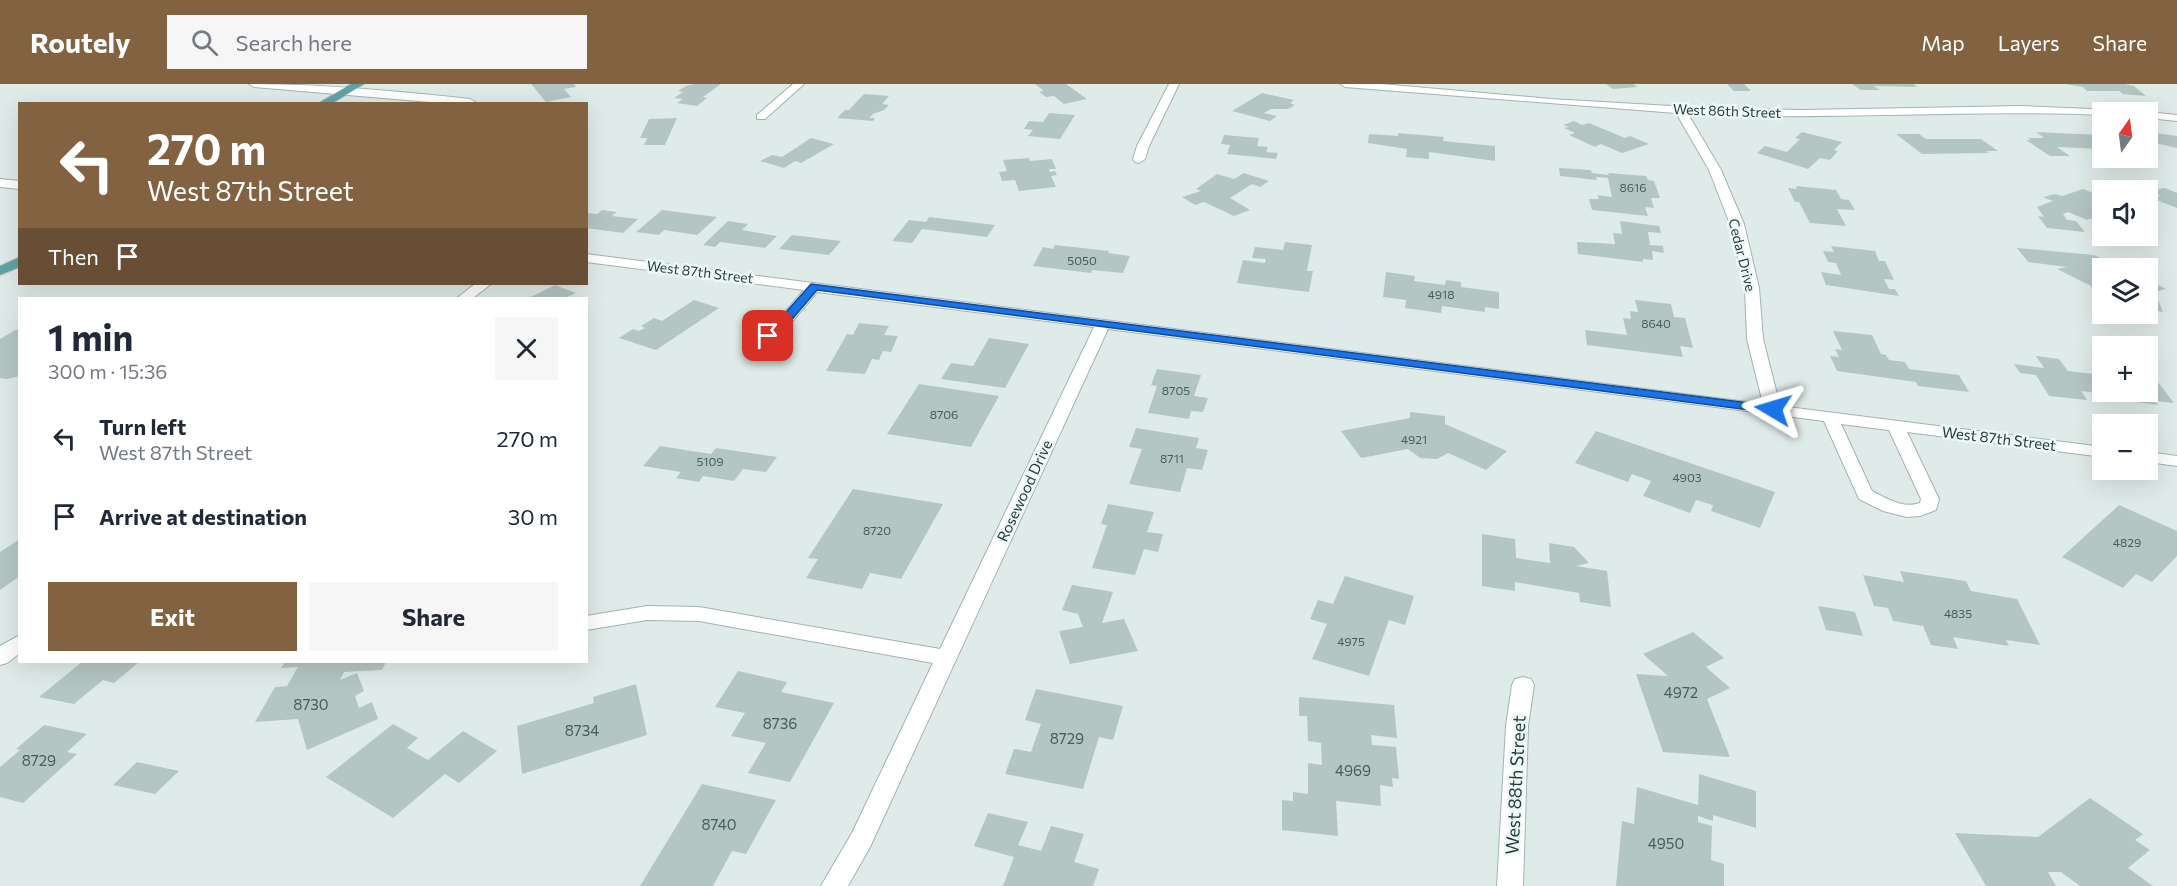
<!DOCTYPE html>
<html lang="en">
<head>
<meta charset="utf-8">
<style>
  body { margin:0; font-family:Commissioner,sans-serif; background:#f6f6f7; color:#1f2937; height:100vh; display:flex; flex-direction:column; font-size:22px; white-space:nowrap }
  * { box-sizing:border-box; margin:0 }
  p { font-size:20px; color:#747a83 }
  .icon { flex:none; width:33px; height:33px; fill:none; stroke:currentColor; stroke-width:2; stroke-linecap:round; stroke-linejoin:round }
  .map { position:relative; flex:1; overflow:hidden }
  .sheet { position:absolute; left:18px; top:213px; width:570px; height:366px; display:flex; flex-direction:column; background:#fff; border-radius:0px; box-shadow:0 6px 24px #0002 }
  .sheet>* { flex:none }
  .top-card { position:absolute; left:18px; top:18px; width:570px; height:183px; border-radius:0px; box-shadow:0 6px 24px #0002; background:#826241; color:#fff; overflow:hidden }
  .needle { width:39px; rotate:14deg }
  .controls { position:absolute; left:2092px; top:18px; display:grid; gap:12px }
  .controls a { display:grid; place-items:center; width:66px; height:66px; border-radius:0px; background:#fff; box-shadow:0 6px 24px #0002; font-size:30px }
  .pin { position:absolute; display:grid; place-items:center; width:51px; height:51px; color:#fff; margin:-26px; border-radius:12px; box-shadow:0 3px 9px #0006 }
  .me { position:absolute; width:66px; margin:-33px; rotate:277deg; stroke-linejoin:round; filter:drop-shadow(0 0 4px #0008) }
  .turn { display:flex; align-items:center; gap:21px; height:126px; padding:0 30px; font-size:27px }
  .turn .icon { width:78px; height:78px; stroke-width:2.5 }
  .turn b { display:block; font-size:42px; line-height:51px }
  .then { display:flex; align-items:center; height:57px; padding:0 30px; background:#0003; gap:12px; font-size:22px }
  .round { display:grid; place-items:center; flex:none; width:63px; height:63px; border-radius:0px; background:#f6f6f7 }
  .headline { display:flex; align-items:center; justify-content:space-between; height:102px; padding:0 30px }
  h1 { font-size:36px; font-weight:700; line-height:45px }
  .action { display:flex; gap:12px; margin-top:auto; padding:12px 30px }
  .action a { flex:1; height:69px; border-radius:0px; background:#826241; color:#fff; font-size:24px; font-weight:700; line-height:69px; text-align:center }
  .action a+a { background:#f6f6f7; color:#1f2937 }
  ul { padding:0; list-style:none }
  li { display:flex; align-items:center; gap:18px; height:78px; padding:0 30px }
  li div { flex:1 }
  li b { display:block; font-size:22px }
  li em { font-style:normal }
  header { display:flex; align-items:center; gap:36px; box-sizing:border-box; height:84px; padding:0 30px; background:#826241; color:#fff }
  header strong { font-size:28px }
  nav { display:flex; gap:33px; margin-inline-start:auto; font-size:21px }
  .search { width:420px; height:54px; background:#f6f6f7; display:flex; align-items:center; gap:15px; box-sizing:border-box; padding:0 21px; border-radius:0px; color:#747a83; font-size:22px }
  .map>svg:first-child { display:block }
</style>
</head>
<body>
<header>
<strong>Routely</strong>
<div class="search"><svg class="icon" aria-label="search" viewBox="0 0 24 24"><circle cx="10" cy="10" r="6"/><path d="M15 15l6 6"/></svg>Search here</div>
<nav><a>Map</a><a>Layers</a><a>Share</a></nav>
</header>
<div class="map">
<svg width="2177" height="802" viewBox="0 0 2177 802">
  <rect width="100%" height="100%" fill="#dfebe9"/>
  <path fill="#b4c6c3" d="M 531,0 L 574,0 L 576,3 L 564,5 L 571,13 L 546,18 Z
    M 694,0 L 721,0 L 703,13 L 707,14 L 697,22 L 677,19 L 683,15 L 674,14 L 683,8 L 678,7 L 686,2 Z
    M 1035,0 L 1066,0 L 1087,15 L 1064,20 L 1054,12 L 1046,13 L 1039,8 L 1044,7 Z
    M 1606,0 L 1633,0 L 1638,3 L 1613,5 Z
    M 1727,0 L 1744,0 L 1751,7 L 1734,7 Z
    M 1852,0 L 1913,0 L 1918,3 L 1874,2 L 1880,6 L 1861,6 Z
    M 2065,0 L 2125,0 L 2134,2 L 2146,12 L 2123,10 L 2119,7 L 2087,7 L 2083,3 Z
    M 1262,9 L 1294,16 L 1290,19 L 1295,21 L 1288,25 L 1271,25 L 1264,29 L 1277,32 L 1270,37 L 1232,27 Z
    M 864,10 L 889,12 L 882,20 L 889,21 L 884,26 L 873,30 L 869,34 L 875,34 L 873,37 L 837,34 L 845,26 L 849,26 Z
    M 1049,29 L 1075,31 L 1060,55 L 1028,52 L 1033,46 L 1024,45 L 1029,37 L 1043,38 Z
    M 677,34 L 665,61 L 644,61 L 647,54 L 640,54 L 649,35 Z
    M 1574,37 L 1582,41 L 1589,39 L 1625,54 L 1630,52 L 1649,60 L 1622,69 L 1601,60 L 1595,63 L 1569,51 L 1575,49 L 1564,44 L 1569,43 L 1563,41 Z
    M 1802,48 L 1842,58 L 1834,66 L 1838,67 L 1830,76 L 1820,74 L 1808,85 L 1757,69 L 1765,62 L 1787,68 L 1800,55 L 1795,54 Z
    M 2036,48 L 2101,51 L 2103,65 L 2057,63 L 2070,72 L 2050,72 L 2026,56 L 2031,56 L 2028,54 L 2044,54 Z
    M 2148,48 L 2177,52 L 2177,64 L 2151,58 Z
    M 1398,49 L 1444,53 L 1443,57 L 1495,62 L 1495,77 L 1429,68 L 1429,75 L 1406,73 L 1407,65 L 1368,59 L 1369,50 L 1398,52 Z
    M 1896,50 L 1919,50 L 1926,55 L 1981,55 L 1998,67 L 1986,67 L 1989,69 L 1922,70 Z
    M 1224,51 L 1259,54 L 1257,62 L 1268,63 L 1266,68 L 1278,69 L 1276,75 L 1227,70 L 1230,61 L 1221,60 Z
    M 811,54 L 834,60 L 801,79 L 795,77 L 784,84 L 760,77 L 772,71 L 782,73 Z
    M 1029,74 L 1030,77 L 1052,75 L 1056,85 L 1049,85 L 1050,88 L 1055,87 L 1057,91 L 1051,92 L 1056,103 L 1019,107 L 1015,96 L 1002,97 L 999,88 L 1007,87 L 1003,76 Z
    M 1559,84 L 1591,86 L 1592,89 L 1609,91 L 1608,89 L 1646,92 L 1648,96 L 1654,97 L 1660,114 L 1651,114 L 1654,124 L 1645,123 L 1648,132 L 1592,126 L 1589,115 L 1599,115 L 1597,111 L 1612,113 L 1608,94 L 1596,93 L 1597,96 L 1560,92 Z
    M 1244,89 L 1269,97 L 1260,103 L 1252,100 L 1230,114 L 1250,126 L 1234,132 L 1204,118 L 1195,121 L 1182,113 L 1201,107 L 1196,105 L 1217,90 L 1234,95 Z
    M 1796,102 L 1836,106 L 1841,115 L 1849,116 L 1855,126 L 1837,125 L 1846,142 L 1810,139 L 1799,118 L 1795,118 L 1788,104 L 1797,105 Z
    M 2165,104 L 2177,109 L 2177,124 L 2149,113 L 2161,112 L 2149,106 Z
    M 2083,105 L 2103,113 L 2103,130 L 2087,136 L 2068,128 L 2063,130 L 2067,136 L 2076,137 L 2085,148 L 2047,144 L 2038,132 L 2044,133 L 2037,123 L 2053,117 L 2043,113 L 2055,110 L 2062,112 Z
    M 602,126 L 617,128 L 612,132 L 638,135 L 623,149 L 586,144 L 586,129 L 597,130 Z
    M 662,126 L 717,133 L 697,151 L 664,146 L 659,151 L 636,148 Z
    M 929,133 L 995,141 L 987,153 L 922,145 L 912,159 L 892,157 L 909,136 L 926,138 Z
    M 728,137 L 748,140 L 742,146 L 777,152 L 765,164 L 720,158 L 715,163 L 703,161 Z
    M 1620,137 L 1659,142 L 1661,149 L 1648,148 L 1650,161 L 1663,162 L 1664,169 L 1652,167 L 1653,176 L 1643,175 L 1643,178 L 1578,170 L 1577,158 L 1615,160 L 1613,149 L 1622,150 Z
    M 792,151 L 841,157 L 829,171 L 779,165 Z
    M 1285,158 L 1312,161 L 1307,187 L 1313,187 L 1309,208 L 1237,199 L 1243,176 L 1265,179 L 1266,175 L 1252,174 L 1255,163 L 1283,166 Z
    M 1055,161 L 1109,167 L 1108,169 L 1130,172 L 1123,189 L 1092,186 L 1091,189 L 1033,182 L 1043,163 L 1053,165 Z
    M 1831,162 L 1875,167 L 1879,177 L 1885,177 L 1894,196 L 1884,195 L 1889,205 L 1895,205 L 1899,212 L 1826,201 L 1821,188 L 1841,191 L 1836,179 L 1828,178 L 1823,167 L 1834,168 Z
    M 2017,164 L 2094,171 L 2123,184 L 2103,184 L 2103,222 L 2097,221 L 2091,202 L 2057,185 L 2067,183 L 2028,178 Z
    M 1386,188 L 1415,192 L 1414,197 L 1445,201 L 1446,196 L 1461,198 L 1461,203 L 1499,208 L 1499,225 L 1485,223 L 1485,228 L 1442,222 L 1441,229 L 1405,224 L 1406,216 L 1383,213 Z
    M 2148,196 L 2166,205 L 2155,208 L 2163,228 L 2148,225 Z
    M 555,201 L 576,209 L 565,214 L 529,214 Z
    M 694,216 L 719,224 L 656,266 L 619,254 L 633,245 L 639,247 L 645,244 L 641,242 L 654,234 L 662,237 Z
    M 1635,216 L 1671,220 L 1674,233 L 1685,234 L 1693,264 L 1680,262 L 1683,273 L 1587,261 L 1585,246 L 1627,251 L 1623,234 L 1631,235 L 1630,227 L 1638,228 Z
    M 859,239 L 889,242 L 884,251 L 898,252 L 891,268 L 883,267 L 879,276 L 872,275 L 865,290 L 826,287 L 847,250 L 853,251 Z
    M 15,246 L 20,246 L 20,292 L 7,295 L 0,294 L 0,255 Z
    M 1833,247 L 1872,251 L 1881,270 L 1886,271 L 1889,276 L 1905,278 L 1909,285 L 1959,291 L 1969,308 L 1918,302 L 1916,298 L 1837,287 L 1830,272 L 1839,273 L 1835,265 L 1842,266 Z
    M 989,254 L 1029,260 L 1005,304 L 941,295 L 951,279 L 973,282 Z
    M 2036,272 L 2059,275 L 2068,287 L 2103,291 L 2103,308 L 2148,308 L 2148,296 L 2157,297 L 2174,319 L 2155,317 L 2158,321 L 2129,317 L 2126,313 L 2081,307 L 2087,316 L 2049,312 L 2036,291 L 2020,289 L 2014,280 L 2044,284 Z
    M 1157,285 L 1201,291 L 1194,312 L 1208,314 L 1203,328 L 1191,327 L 1189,335 L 1148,329 L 1157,302 L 1151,301 Z
    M 919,300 L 999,312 L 971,363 L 887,350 Z
    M 1410,328 L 1445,332 L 1445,340 L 1507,367 L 1486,386 L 1448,369 L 1437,375 L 1420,374 L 1408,365 L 1361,374 L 1341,347 L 1410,334 Z
    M 1136,344 L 1199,354 L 1196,364 L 1208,366 L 1202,386 L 1187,384 L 1180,408 L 1129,400 L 1142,365 L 1129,363 Z
    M 1596,347 L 1775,408 L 1760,444 L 1711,427 L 1713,421 L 1696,416 L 1690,429 L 1643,412 L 1651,397 L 1632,390 L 1628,398 L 1575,379 Z
    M 660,362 L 711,370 L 716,364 L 777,373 L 766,388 L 743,385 L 734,397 L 703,392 L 699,398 L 676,394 L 681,388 L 643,382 Z
    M 853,405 L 943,420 L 901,495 L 870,489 L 862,505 L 806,494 L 818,475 L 808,474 Z
    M 1108,420 L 1154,428 L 1147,448 L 1163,450 L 1158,468 L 1144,465 L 1135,491 L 1092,484 L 1107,441 L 1101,440 Z
    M 2119,421 L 2177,447 L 2177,472 L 2152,498 L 2136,490 L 2123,504 L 2062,473 Z
    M 1482,450 L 1515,455 L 1516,474 L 1550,479 L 1549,459 L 1574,463 L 1589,479 L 1576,482 L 1607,487 L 1611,523 L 1580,518 L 1579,509 L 1515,498 L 1515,507 L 1482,502 Z
    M 20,455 L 20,492 L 0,506 L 0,468 Z
    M 1900,487 L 1966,497 L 1971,507 L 2017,515 L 2040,561 L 2006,556 L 2009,562 L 1953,553 L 1958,565 L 1931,561 L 1923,542 L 1893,537 L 1888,524 L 1874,522 L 1863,491 L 1904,498 Z
    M 1345,492 L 1414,512 L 1405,541 L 1389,536 L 1369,592 L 1312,575 L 1327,540 L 1310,535 L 1318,516 L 1333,520 Z
    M 1072,501 L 1113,508 L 1102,539 L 1124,535 L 1138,567 L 1070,580 L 1059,547 L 1083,543 L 1078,530 L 1062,526 Z
    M 1818,522 L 1855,528 L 1863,552 L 1826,546 Z
    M 1693,548 L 1724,574 L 1706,583 L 1730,604 L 1707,615 L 1730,673 L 1663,668 L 1636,590 L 1668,592 L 1643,570 Z
    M 82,578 L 139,578 L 114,599 L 103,596 L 74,620 L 39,613 Z
    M 285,578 L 386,578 L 382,586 L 344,588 L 340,596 L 357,589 L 364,607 L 355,612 L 359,624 L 372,618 L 378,635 L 307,666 L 298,635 L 255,638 L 275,603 L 287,602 L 298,583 L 281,584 Z
    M 738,587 L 787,598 L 781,608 L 834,619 L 790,698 L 748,689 L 766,659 L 731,652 L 745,629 L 715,623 Z
    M 636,600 L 647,651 L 522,690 L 517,642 L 594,619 L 593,613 Z
    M 1036,605 L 1123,622 L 1113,656 L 1099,653 L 1083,705 L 1005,690 L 1014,665 L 1031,668 L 1041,640 L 1025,636 Z
    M 1299,613 L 1394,621 L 1397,654 L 1371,651 L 1372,661 L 1396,663 L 1399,695 L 1392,694 L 1393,703 L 1380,701 L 1381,722 L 1336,717 L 1338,752 L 1282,746 L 1282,716 L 1293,717 L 1293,708 L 1308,710 L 1308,679 L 1322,681 L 1321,659 L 1308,657 L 1307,632 L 1299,632 Z
    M 393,640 L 418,654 L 407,664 L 428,676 L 463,647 L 497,667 L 459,699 L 445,690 L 393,734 L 326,693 Z
    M 44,641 L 87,650 L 67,668 L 77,670 L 23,719 L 0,713 L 0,683 L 20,666 L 16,665 Z
    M 137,678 L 179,687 L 155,710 L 113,701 Z
    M 1699,690 L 1756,707 L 1756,744 L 1713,731 L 1713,737 L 1698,732 L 1698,738 L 1712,742 L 1711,776 L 1724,780 L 1724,802 L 1616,802 L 1622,737 L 1634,740 L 1637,703 L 1698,721 Z
    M 702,700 L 776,716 L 746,770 L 732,767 L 713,802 L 640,802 Z
    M 2090,714 L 2143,750 L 2135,756 L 2150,766 L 2128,784 L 2153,802 L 2080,802 L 2061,788 L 2048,788 L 2056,802 L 1986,802 L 1955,749 L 2038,753 Z
    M 988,729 L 1028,738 L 1018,761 L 1041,767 L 1051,742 L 1084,750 L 1074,778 L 1099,785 L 1093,802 L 1003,802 L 1014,773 L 974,762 Z"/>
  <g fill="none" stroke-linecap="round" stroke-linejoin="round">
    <g stroke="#a2b3b2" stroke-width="2">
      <path id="minor" d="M 249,0 C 322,0 397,7 470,15 L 475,18 L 453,20 L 254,3 Z
        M 793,0 L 804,0 L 765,35 L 757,35 L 757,31 Z
        M 1169,0 L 1179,0 L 1149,62 L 1145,75 L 1139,79 L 1135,78 L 1133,75 L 1137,62 Z
        M 1340,0 L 1381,0 L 1551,15 L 1705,24 L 1801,26 L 2023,22 L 2115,26 L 2116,28 L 2103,28 L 2103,31 C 1965,25 1826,37 1688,30 L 1721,86 L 1744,140 L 1759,204 L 1763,255 L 1780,322 L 2103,363 L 2103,373 L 1907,348 L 1939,415 L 1936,426 L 1920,432 L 1907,433 L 1883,427 L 1859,415 L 1824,337 L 1108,245 L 870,763 L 848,802 L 821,802 L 852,749 L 933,579 L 699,537 L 647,536 L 586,546 L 586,532 L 647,522 L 699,523 L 940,565 L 1094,243 L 817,208 L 789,241 L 760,268 L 750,268 L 747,265 L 750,262 L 779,235 L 804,206 L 586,178 L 586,170 L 1763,320 L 1747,255 L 1745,204 L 1730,140 L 1709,86 L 1676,29 L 1345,3 ZM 1841,340 L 1889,346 L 1921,415 L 1920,419 C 1903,425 1888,415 1872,407 Z
        M 2145,28 L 2148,28 L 2177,31 L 2177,37 L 2148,34 L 2148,28 Z
        M 0,95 L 20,97 L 20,105 L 0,103 Z
        M 475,200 L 491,200 L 473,214 L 457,214 Z
        M 2148,368 L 2177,372 L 2177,382 L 2148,378 Z
        M 20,551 L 20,569 L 7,579 L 0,581 L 0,562 Z
        M 1523,593 L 1531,595 L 1534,601 L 1528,642 L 1523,802 L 1497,802 L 1506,642 L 1512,601 L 1515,595 Z"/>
    </g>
    <g stroke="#c0c8c9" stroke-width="2">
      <path id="major" d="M 351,0 L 364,0 L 331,20 L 317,20 Z
        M 20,173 L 20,183 L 0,191 L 0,182 Z"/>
    </g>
    <use href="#minor" fill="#fff" fill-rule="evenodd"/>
    <use href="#major" fill="#61a3a4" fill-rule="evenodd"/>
  </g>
  <path fill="#1a73e8" stroke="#114b97" stroke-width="1.5" d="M 811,200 L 1773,322 L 1779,325 L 1773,329 L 817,206 L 788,240 L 772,254 L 764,254 L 764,250 L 780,235 Z"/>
  <g text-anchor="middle" stroke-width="5" stroke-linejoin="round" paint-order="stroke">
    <g font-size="12" fill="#445e5e">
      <text x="1633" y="108">8616</text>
      <text x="1082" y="181">5050</text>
      <text x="1441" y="215">4918</text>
      <text x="1656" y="244">8640</text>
      <text x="1176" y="311">8705</text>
      <text x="944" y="335">8706</text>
      <text x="1414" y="360">4921</text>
      <text x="1172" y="379">8711</text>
      <text x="710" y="382">5109</text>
      <text x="1687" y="398">4903</text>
      <text x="877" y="451">8720</text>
      <text x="2127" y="463">4829</text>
      <text x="1958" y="534">4835</text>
      <text x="1351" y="562">4975</text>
    </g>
    <g font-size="14" fill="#1f3c3d" stroke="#f0f8f6">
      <text transform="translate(1727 27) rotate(2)" y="5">West 86th Street</text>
      <text transform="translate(1742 171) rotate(76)" y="5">Cedar Drive</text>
      <text transform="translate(700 188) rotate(7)" y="5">West 87th Street</text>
    </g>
    <g font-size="15" fill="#1f3c3d" stroke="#f0f8f6">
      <text transform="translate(1999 355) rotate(7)" y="5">West 87th Street</text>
      <text transform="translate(1025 407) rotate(-65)" y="5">Rosewood Drive</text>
    </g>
    <g font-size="15" fill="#445e5e">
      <text x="1681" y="614">4972</text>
      <text x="311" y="626">8730</text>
      <text x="780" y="645">8736</text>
      <text x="582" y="652">8734</text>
      <text x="1067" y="660">8729</text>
      <text x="39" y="682">8729</text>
      <text x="1353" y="692">4969</text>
      <text x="719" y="746">8740</text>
      <text x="1666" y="765">4950</text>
    </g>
    <g font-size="18" fill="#1f3c3d" stroke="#f0f8f6">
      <text transform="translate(1516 701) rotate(-87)" y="6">West 88th Street</text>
    </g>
  </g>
</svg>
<div class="controls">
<a><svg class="needle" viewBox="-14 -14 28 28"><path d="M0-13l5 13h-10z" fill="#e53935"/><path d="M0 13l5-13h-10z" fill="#747a83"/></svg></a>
<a><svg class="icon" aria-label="sound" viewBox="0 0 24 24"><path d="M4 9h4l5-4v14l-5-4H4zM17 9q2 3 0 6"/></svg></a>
<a><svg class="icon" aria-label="layers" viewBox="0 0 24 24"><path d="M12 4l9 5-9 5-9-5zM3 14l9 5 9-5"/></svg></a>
<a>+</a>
<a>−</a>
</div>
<div class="pin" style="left:768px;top:252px;background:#d93025"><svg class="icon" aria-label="arrive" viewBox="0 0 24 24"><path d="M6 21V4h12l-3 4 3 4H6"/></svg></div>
<svg class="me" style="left:1773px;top:325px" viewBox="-20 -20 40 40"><path d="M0-17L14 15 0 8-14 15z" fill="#1a73e8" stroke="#fff" stroke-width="4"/></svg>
<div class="top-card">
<div class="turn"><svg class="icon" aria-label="left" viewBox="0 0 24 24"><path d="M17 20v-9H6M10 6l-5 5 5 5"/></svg><div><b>270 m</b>West 87th Street</div></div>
<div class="then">Then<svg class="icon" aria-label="arrive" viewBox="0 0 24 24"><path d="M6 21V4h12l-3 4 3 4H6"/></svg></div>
</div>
<section class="sheet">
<div class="headline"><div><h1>1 min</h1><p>300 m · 15:36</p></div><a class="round"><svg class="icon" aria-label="close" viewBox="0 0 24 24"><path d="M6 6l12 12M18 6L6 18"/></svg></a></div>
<ul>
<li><svg class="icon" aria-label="left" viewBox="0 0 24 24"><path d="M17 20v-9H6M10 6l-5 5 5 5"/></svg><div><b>Turn left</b><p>West 87th Street</p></div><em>270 m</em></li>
<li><svg class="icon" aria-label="arrive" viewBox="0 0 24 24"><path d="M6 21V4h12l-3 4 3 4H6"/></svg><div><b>Arrive at destination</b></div><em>30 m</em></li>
</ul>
<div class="action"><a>Exit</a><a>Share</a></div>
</section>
</div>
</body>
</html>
